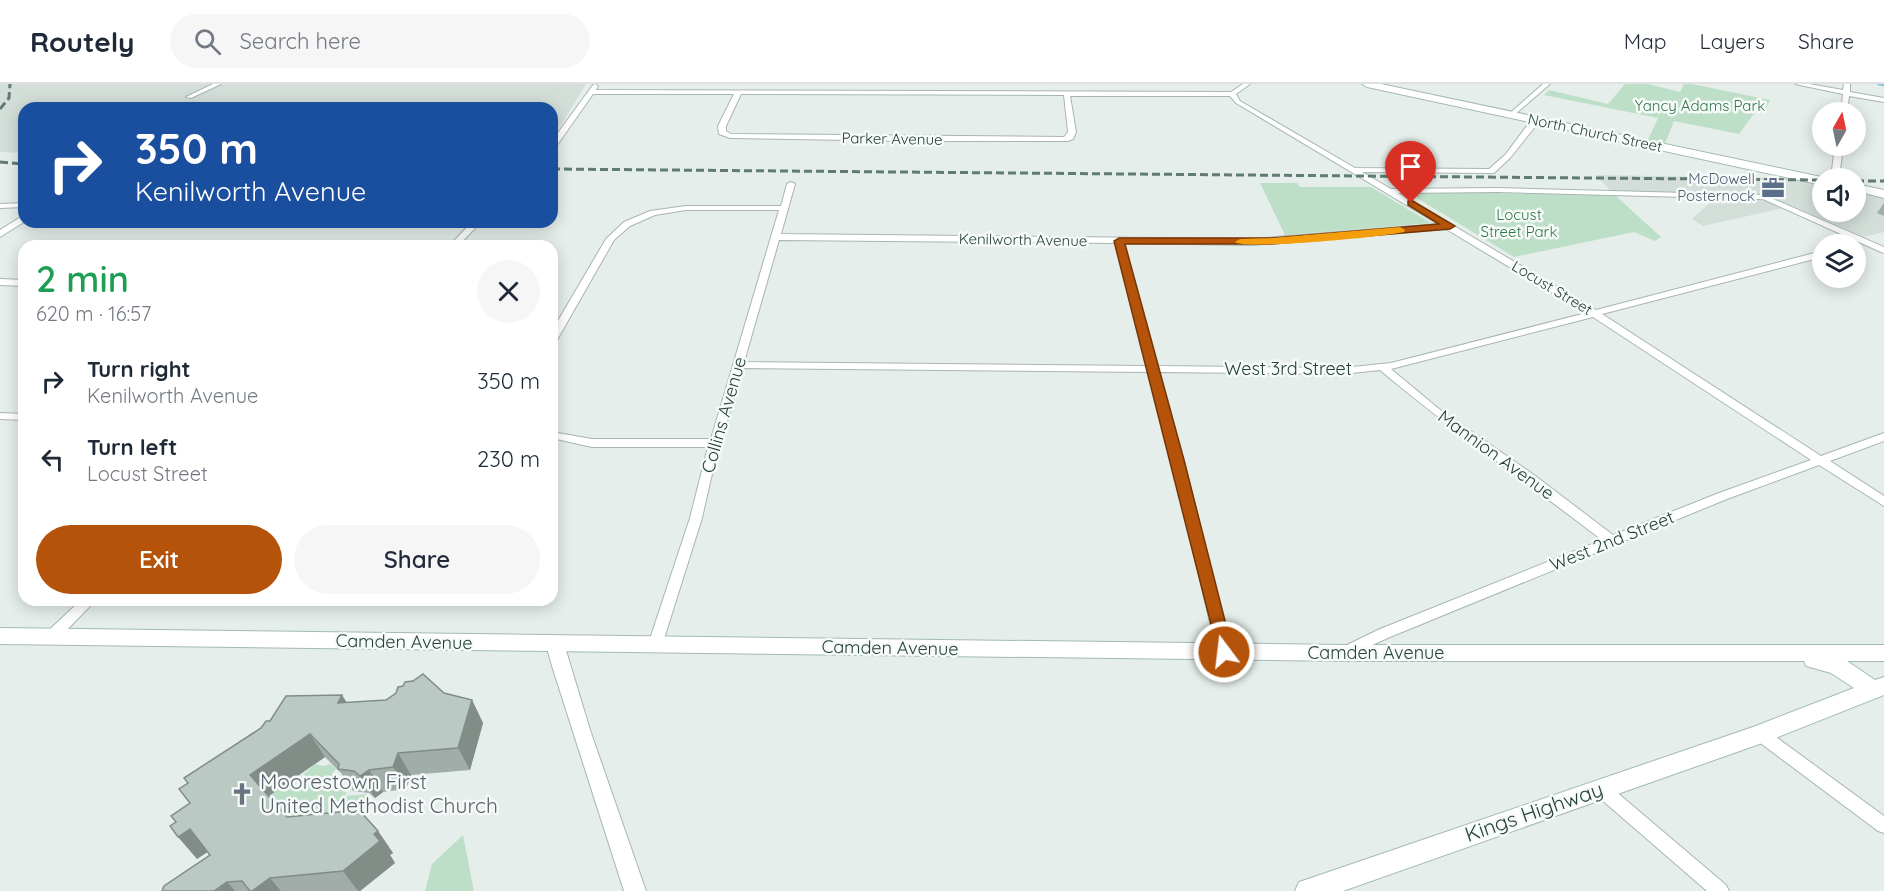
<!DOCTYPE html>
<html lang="en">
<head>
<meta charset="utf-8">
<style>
  body { margin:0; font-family:Quicksand,sans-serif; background:#f6f6f7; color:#1f2937; height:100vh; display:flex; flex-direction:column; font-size:22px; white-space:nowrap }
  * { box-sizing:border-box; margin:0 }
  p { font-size:20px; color:#747a83 }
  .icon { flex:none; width:33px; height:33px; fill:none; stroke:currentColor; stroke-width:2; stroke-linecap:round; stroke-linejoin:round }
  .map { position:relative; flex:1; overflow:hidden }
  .side { position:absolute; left:18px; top:156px; width:540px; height:366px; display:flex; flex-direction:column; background:#fff; border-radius:18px; box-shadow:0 3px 15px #0003 }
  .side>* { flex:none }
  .hud { position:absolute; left:18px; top:18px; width:540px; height:126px; border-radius:18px; box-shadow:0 3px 15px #0003; background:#1a4fa0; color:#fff; overflow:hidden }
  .needle { width:39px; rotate:9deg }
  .buttons { position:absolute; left:1812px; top:18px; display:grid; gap:12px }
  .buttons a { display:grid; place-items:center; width:54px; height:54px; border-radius:50%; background:#fff; box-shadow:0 3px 15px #0003; font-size:30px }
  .pin { position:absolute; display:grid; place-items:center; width:51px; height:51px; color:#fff; margin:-62px -26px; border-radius:50% 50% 50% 0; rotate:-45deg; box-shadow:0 0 6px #0007 }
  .pin .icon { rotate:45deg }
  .me { position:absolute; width:66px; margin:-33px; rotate:345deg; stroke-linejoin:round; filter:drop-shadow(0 0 4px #0008) }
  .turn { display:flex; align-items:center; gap:21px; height:126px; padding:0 18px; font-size:27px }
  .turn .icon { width:78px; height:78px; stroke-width:2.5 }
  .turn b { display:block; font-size:42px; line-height:51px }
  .round { display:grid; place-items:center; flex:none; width:63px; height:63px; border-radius:32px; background:#f6f6f7 }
  .overview { display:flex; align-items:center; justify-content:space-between; height:102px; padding:0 18px }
  h1 { font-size:36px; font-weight:600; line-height:45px; color:#1e9e55 }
  .cta { display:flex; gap:12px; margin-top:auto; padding:12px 18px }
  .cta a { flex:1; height:69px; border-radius:36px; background:#b45309; color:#fff; font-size:24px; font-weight:600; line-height:69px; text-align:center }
  .cta a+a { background:#f6f6f7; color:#1f2937 }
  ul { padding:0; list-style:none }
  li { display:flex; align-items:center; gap:18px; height:78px; padding:0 18px }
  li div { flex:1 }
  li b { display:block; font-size:22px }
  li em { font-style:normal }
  header { display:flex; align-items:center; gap:36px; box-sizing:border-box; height:84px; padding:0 30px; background:#fff; border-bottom:2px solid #e0e1e3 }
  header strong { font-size:28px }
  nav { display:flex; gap:33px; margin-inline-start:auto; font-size:21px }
  .search { width:420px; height:54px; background:#f6f6f7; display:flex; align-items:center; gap:15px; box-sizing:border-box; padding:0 21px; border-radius:33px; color:#747a83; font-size:22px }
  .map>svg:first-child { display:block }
</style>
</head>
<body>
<header>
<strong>Routely</strong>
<div class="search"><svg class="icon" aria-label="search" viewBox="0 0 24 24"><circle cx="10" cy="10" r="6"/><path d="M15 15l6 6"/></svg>Search here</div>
<nav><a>Map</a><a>Layers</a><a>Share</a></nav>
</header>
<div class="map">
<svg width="1884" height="807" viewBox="0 0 1884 807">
  <rect width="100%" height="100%" fill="#e5eeea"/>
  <path fill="#d3ded9" d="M 0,0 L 586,0 L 563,38 L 552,51 L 552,24 L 24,24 L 24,69 L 0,68 Z
    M 1595,91 L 1787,94 L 1822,101 L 1822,128 L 1856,128 L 1856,108 L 1884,114 L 1884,148 L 1864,153 L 1792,122 L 1703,142 L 1692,135 L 1715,114 L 1615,111 Z"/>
  <path fill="#bedfc7" d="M 1625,0 L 1648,0 L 1680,8 L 1684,0 L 1692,0 L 1770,16 L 1764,29 L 1756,27 L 1739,50 L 1674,37 L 1665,60 L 1648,56 L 1658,34 L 1544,11 L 1549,6 L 1608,20 Z
    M 1260,99 L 1297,99 L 1300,103 L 1371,103 L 1431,139 L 1285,151 Z
    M 1407,108 L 1615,111 L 1661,153 L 1655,157 L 1634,148 L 1514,173 Z
    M 315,680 L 323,682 L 331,680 L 336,685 L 332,689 L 347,705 L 345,712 L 367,710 L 370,712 L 368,718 L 377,720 L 368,725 L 357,727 L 357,722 L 352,720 L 299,738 L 291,729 L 284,726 L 248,727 L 286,700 L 291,700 L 293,706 L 309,695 L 304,694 L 304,690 Z
    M 463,751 L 474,807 L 425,807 L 432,780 Z"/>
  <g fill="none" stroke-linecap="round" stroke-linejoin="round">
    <path stroke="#8ec8d2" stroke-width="3" d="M 1879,0 L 1884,1"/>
    <g stroke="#a7b6b1" stroke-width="2">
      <path id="minor" d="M 213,0 L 221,0 L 191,14 L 186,13 Z
        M 595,0 L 598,2 L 596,6 L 1231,8 L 1243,0 L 1250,0 L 1236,10 L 1240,17 L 1355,84 L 1489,85 L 1505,71 L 1532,35 L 1538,35 L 1538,39 L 1510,74 L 1494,89 L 1362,88 L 1391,105 L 1497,104 L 1764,111 L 1884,163 L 1884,169 L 1881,168 L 1763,115 L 1497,108 L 1398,109 L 1596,226 L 1822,167 L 1822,173 L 1602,230 L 1821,372 L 1884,349 L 1884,357 L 1830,377 L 1884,412 L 1884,422 L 1819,381 L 1727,415 L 1390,553 L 1348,572 L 1343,571 L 1341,567 L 1343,563 L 1380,545 L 1602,456 C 1528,399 1451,346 1380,286 L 1342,290 L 1159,288 L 1184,377 L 1231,568 L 1229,572 L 1224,574 L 1219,572 L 1217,568 L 1172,377 L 1149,288 L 742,284 L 711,394 L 702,434 L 662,561 L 660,565 L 655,566 L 650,565 L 648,561 L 690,434 L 708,363 L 592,363 L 552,354 L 552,348 L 592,355 L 711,355 L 779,126 L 686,126 L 655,131 L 630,142 L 614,156 L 557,256 L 552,259 L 552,247 L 606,155 L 624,138 L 650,127 L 686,122 L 781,122 L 787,100 L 791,98 L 795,100 L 781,150 L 1252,155 L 1438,140 L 1236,19 L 1230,12 L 1070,12 L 1076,48 L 1073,55 L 1068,57 L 906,57 L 730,54 L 719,50 L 718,42 L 734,10 L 593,10 L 555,64 L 552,64 L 552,57 L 593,1 ZM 741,10 L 1064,11 L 1068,48 L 1064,53 L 731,50 L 726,47 L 726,42 ZM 1446,145 L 1586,229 L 1391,279 L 1342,284 L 1158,282 L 1124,159 L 1252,161 ZM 779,156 L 1115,159 L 1147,282 L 744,278 ZM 1593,233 L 1811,376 L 1719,409 L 1613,451 L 1534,391 L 1439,325 L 1391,285 Z
        M 1543,0 L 1550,0 L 1513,32 L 1509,32 L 1509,30 Z
        M 1795,0 L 1809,0 L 1843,6 L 1844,0 L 1850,0 L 1850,8 L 1884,14 L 1884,18 L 1849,12 L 1847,28 L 1841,28 L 1843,10 Z
        M 1835,62 L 1843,62 L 1839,94 L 1831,94 Z
        M 24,119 L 24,123 L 0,124 L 0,120 Z
        M 24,131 L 24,138 L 0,153 L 0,146 Z
        M 472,138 L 481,138 L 458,162 L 449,162 Z
        M 0,195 L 24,196 L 24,202 L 0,201 Z
        M 0,329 L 24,330 L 24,336 L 0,335 Z
        M 81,516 L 96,516 L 57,556 L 52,557 L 47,556 L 45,552 L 47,548 Z
        M 1760,644 L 1765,645 L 1884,732 L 1884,749 L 1878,747 L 1755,655 L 1752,650 L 1755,645 Z
        M 1601,698 L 1607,700 L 1726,801 L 1729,807 L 1707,807 L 1595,710 L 1593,705 L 1595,700 Z"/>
    </g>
    <g stroke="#a7b6b1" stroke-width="2">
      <path id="tertiary" d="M 555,553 L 561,555 L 564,560 L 591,649 L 646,807 L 624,807 L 552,582 L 546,560 L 549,555 Z"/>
    </g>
    <g stroke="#a3bab2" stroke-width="2">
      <path id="secondary" d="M 1362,0 L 1381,0 L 1826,94 L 1822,94 L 1822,101 L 1367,3 Z
        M 1856,100 L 1884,106 L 1884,114 L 1856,107 Z
        M 0,544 L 1343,561 L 1884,561 L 1884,577 L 1847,577 L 1875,596 L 1884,593 L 1884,611 L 1768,657 L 1343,807 L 1295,807 L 1299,798 L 1308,795 L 1753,643 L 1854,604 L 1831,589 L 1806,582 L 1804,577 L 1343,577 L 0,560 Z"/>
    </g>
    <use href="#minor" fill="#fff" fill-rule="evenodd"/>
    <use href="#tertiary" fill="#fff" fill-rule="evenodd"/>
    <use href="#secondary" fill="#fff" fill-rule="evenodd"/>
    <path stroke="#5f7b73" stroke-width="3" stroke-dasharray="8 4" stroke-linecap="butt" d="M 0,25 L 9,14 L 10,0
      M 0,78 L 24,80
      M 552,85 L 1822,96
      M 1856,97 L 1884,97"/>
  </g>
  <path fill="#a0ada8" d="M 1884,119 L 1884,132 L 1877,129 Z
    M 444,609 L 472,616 L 483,639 L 470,686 L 411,691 L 406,705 L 383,708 L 375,714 L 369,709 L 353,707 L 341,689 L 325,673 L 269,712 L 287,733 L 378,747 L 393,769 L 390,771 L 395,779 L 360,807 L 162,807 L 210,771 L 207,768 L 197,775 L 176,738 L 190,719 L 188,699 L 261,644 L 347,619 L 386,616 Z"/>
  <path fill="#828d88" d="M 342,611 L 356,633 L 338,619 Z
    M 472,616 L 483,639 L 470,686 L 458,664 Z
    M 310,650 L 325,673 L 267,713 L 250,691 Z
    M 398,669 L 411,691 L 406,705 L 393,683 Z
    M 369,686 L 383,708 L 375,714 L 360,692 Z
    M 190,745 L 209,767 L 197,775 L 178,753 Z
    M 378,747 L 393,769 L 390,771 L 395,779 L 360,807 L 358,807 L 343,787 L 374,750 Z
    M 270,794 L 281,807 L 252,807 Z
    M 227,798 L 235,807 L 214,807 Z"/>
  <path fill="#bac9c3" stroke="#828d88" stroke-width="1.5" d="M 423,590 L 444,609 L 472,616 L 458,664 L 398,669 L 393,683 L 369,686 L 360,692 L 354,687 L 338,685 L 339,680 L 310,650 L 250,691 L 287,733 L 359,726 L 378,747 L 374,750 L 380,757 L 343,787 L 270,794 L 252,807 L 250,807 L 242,797 L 227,798 L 214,807 L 162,807 L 164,802 L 210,771 L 190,745 L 178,753 L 170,742 L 176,738 L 171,732 L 190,719 L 179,705 L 188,699 L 184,694 L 261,644 L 266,637 L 270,637 L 286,612 L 342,611 L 338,619 L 386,616 L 396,609 L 398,603 L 403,602 L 405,598 L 413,597 Z"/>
  <path fill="#b45309" stroke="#753606" stroke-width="1.5" d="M 1411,116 L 1455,142 L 1450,145 L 1272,160 L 1125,160 L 1184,376 L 1233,568 L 1230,572 L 1224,574 L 1219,572 L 1114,157 L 1119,154 L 1272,154 L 1439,140 L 1408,121 L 1408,117 Z"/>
  <path fill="#f59e0b" d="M 1400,143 L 1405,146 L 1404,148 C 1383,153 1246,166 1235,158 L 1240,155 L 1272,154 Z"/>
  <defs>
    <g id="office-bare" transform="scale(1.8)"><path d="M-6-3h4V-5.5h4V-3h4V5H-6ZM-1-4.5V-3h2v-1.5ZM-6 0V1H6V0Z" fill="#5c6f8a" stroke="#f6faf8" stroke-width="2.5" paint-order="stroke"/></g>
    <g id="church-bare" transform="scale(1.8)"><path d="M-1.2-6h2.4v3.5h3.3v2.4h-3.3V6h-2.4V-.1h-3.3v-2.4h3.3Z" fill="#6b7280" stroke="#f6faf8" stroke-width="2.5" paint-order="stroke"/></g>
  </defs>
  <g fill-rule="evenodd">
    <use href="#office-bare" x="1773" y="104"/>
    <use href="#church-bare" x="242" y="710"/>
  </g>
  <g text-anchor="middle" stroke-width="5" stroke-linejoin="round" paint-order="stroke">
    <g font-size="15" fill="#2e774a" stroke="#f6faf8">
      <text x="1700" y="27">Yancy Adams Park</text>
      <text x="1519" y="136">Locust<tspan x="1519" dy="17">Street Park</tspan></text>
    </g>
    <g font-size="15" fill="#244038" stroke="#f6faf8">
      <text transform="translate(1595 49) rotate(12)" y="5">North Church Street</text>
      <text transform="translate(892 55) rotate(1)" y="5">Parker Avenue</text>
      <text transform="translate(1023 156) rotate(1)" y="5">Kenilworth Avenue</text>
      <text transform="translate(1552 204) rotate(31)" y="5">Locust Street</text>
    </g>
    <g font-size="15" fill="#4e5e75" stroke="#f6faf8" text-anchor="end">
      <text x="1755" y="100">McDowell<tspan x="1755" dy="17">Posternock</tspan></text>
    </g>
    <g font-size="18" fill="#244038" stroke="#f6faf8">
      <text x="1288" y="291">West 3rd Street</text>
      <text transform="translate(724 331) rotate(-74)" y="6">Collins Avenue</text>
      <text transform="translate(1496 371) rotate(36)" y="6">Mannion Avenue</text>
      <text transform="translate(1612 457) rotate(-22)" y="6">West 2nd Street</text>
      <text transform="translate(404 558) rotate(1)" y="6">Camden Avenue</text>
      <text transform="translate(890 564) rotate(1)" y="6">Camden Avenue</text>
      <text x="1376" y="575">Camden Avenue</text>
    </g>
    <g font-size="21" fill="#5b616d" stroke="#f6faf8" text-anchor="start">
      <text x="260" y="705">Moorestown First<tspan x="260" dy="24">United Methodist Church</tspan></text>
    </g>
    <g font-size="21" fill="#244038" stroke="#f6faf8">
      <text transform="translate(1534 728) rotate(-19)" y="7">Kings Highway</text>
    </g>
  </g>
</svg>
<div class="buttons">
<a><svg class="needle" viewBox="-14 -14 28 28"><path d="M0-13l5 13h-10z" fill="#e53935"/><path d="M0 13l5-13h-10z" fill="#747a83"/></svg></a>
<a><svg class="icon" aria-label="sound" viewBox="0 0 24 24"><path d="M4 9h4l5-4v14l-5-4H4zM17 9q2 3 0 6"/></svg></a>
<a><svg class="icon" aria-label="layers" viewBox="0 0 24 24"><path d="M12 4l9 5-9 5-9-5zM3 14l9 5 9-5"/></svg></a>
</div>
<div class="pin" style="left:1411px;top:119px;background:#d93025"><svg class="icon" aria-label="arrive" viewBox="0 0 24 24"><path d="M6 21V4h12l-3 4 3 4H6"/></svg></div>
<svg class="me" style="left:1224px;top:568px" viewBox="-20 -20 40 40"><circle r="17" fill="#b45309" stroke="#fff" stroke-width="3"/><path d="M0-11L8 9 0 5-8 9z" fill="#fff"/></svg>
<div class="hud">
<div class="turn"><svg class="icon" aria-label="right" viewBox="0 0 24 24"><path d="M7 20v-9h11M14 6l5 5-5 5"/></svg><div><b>350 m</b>Kenilworth Avenue</div></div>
</div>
<section class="side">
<div class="overview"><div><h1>2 min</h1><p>620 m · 16:57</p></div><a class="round"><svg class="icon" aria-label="close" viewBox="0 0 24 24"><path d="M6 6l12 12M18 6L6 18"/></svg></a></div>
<ul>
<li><svg class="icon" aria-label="right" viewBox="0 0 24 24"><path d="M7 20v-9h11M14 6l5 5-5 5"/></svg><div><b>Turn right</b><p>Kenilworth Avenue</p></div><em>350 m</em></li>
<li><svg class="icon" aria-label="left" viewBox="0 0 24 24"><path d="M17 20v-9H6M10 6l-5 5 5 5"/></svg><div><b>Turn left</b><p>Locust Street</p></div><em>230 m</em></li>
</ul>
<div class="cta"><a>Exit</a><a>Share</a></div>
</section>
</div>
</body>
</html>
